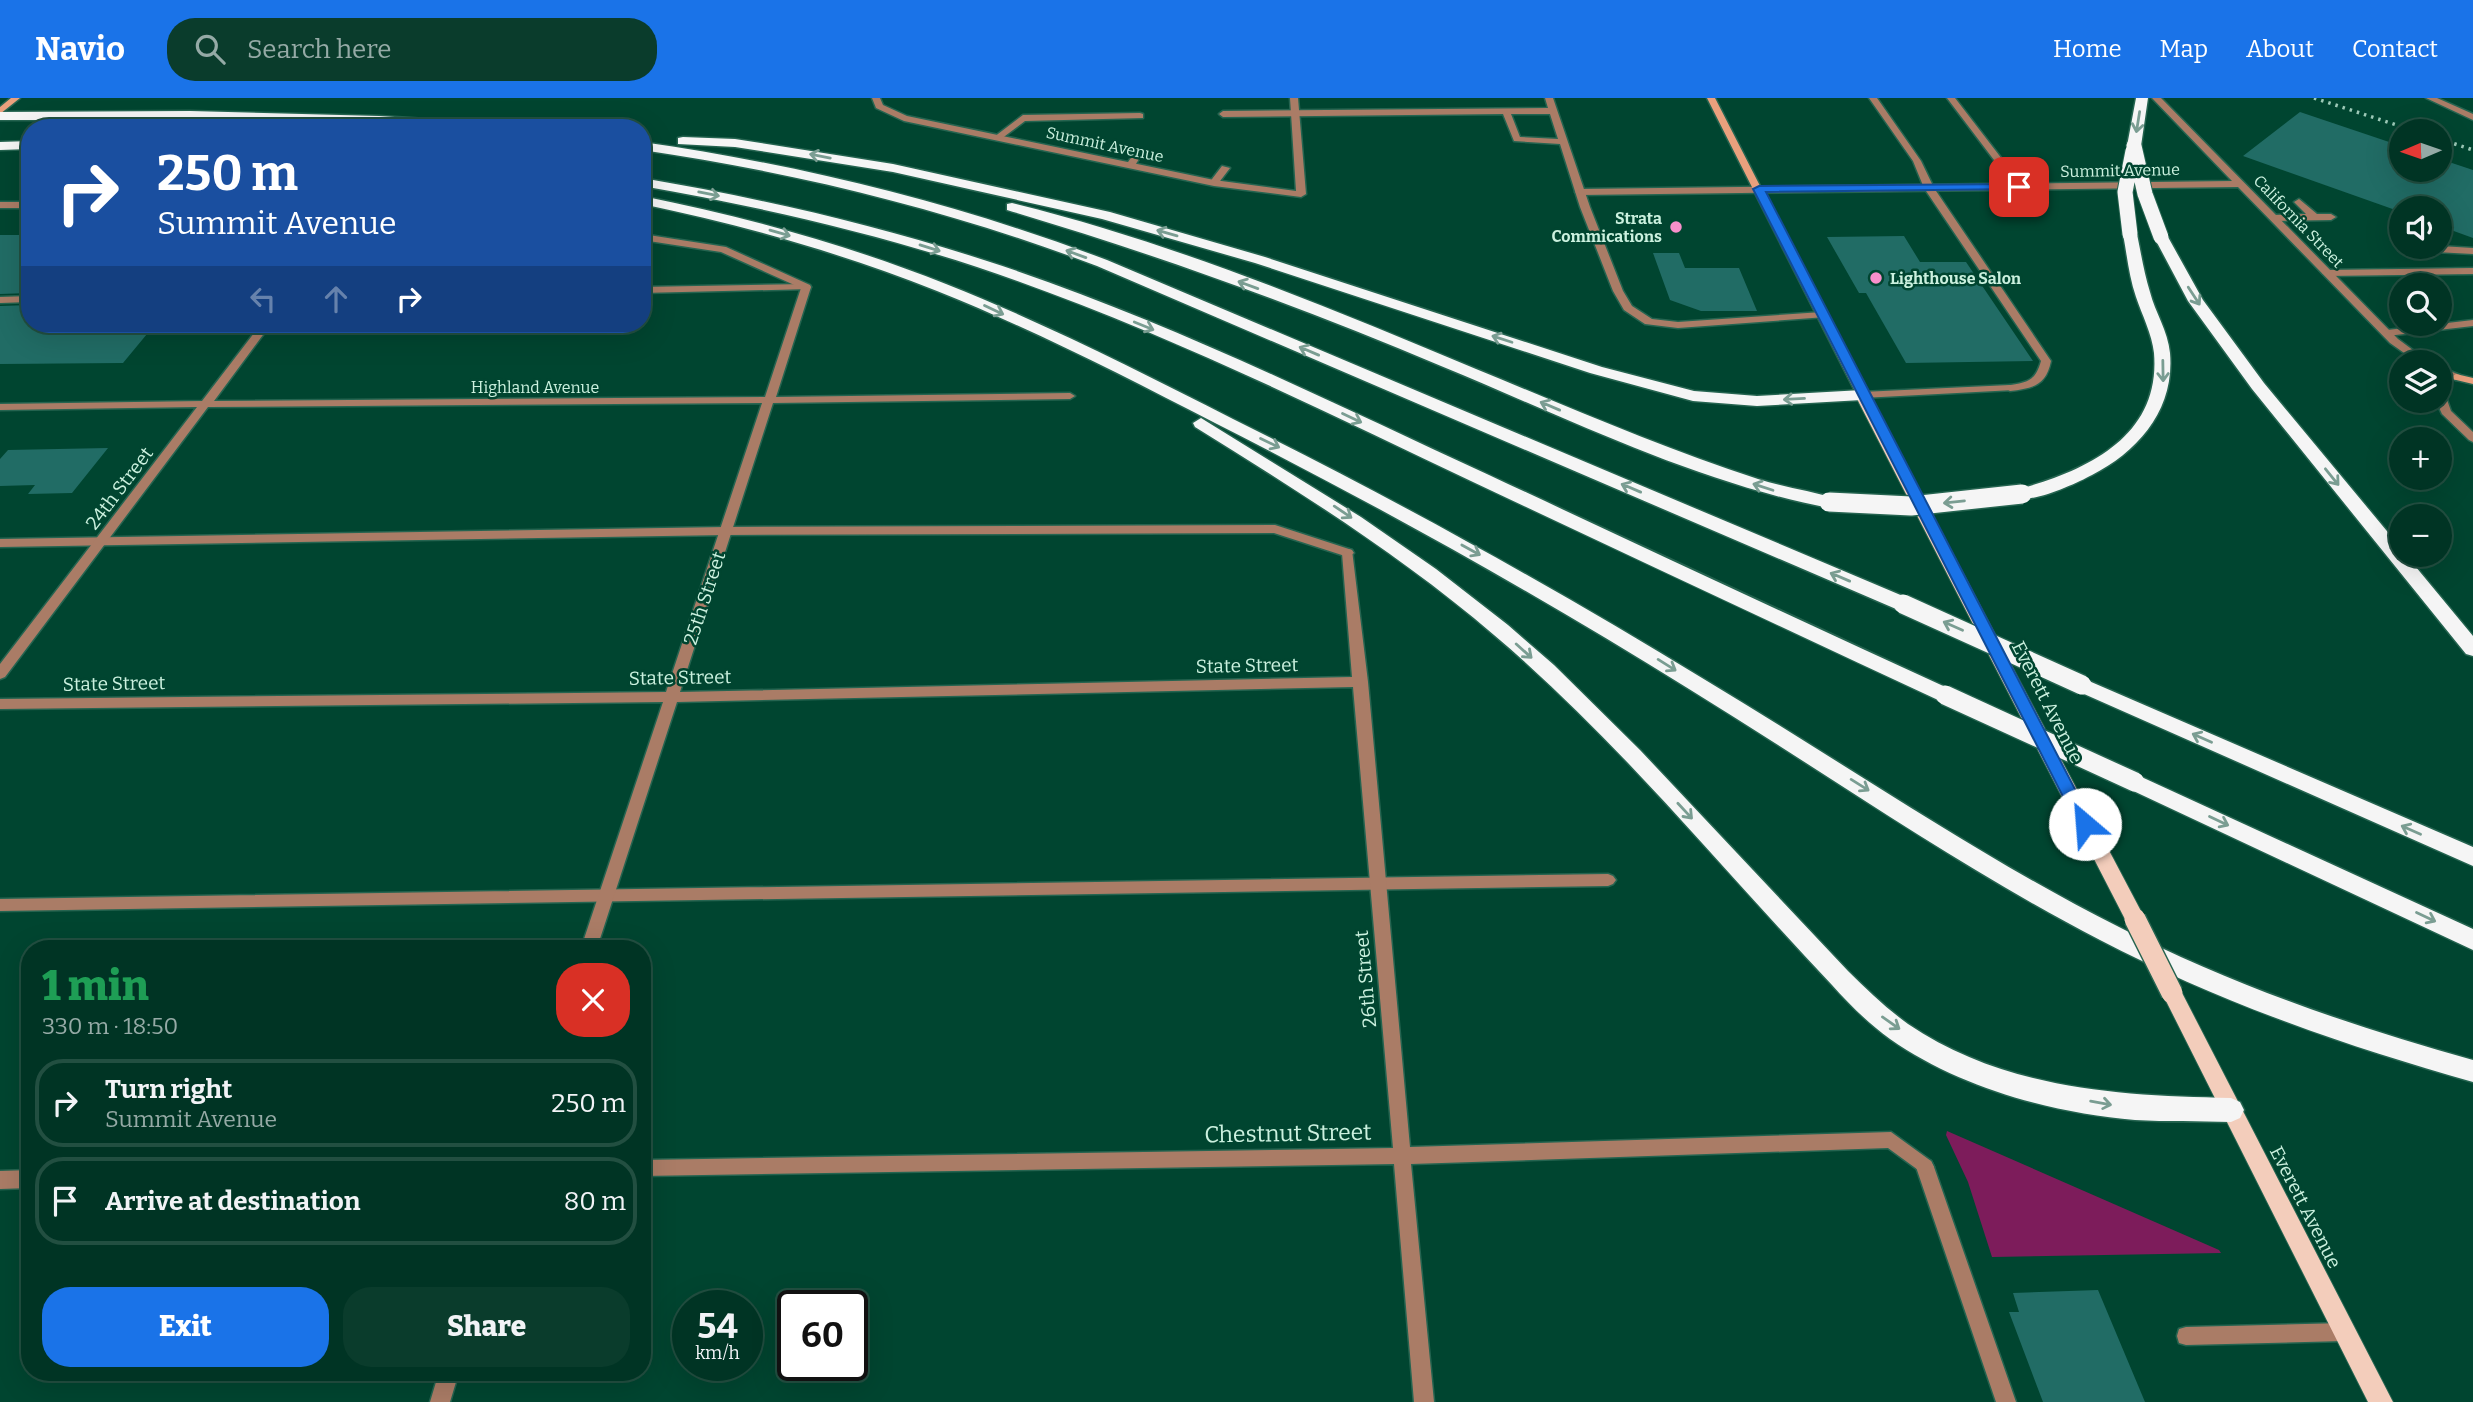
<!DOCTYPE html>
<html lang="en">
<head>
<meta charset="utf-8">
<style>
  body { margin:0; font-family:Bitter,serif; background:#0a3c2c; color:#f1f3f6; height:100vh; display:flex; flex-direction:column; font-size:26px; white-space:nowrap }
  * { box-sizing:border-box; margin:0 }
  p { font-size:23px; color:#95aaa6 }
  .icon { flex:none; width:38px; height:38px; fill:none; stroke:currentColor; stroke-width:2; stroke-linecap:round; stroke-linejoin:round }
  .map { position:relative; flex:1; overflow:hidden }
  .panel { position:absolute; left:21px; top:842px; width:630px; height:441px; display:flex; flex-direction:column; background:#003424; border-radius:28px; box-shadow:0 7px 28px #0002,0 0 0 2px #224f41 }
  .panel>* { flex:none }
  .banner { position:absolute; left:21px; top:21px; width:630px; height:214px; border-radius:28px; box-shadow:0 7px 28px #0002,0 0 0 2px #224f41; background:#1a4fa0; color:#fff; overflow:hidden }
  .needle { width:46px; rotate:268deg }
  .tools { position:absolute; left:2389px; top:21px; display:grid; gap:14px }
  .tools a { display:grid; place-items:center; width:63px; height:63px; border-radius:50%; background:#003424; box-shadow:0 7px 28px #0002,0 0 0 2px #224f41; font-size:35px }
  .speed { position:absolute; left:672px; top:1192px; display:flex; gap:14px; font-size:35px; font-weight:700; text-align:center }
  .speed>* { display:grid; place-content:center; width:91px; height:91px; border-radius:50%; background:#003424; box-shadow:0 7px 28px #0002,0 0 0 2px #224f41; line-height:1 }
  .speed small { font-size:18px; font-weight:400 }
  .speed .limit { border:4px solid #111; border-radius:10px; background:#fff; color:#111 }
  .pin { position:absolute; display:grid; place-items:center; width:60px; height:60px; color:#fff; margin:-30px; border-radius:14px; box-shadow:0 4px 10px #0006 }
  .me { position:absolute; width:77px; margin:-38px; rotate:333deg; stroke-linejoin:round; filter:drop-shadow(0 0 5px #0008) }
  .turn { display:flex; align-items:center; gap:24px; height:147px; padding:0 21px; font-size:32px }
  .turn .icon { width:91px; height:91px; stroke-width:2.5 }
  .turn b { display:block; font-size:49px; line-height:60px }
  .lanes { display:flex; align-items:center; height:66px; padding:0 21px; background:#0003; justify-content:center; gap:35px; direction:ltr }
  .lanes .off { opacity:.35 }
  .round { display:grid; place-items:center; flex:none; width:74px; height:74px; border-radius:28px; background:#0a3c2c }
  .summary { display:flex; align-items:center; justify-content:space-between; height:119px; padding:0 21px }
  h1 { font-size:42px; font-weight:800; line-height:52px; color:#1e9e55 }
  .cta { display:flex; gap:14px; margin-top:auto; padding:14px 21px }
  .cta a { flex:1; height:80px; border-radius:28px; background:#1a73e8; color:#fff; font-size:28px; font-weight:800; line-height:80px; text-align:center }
  .cta a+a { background:#0a3c2c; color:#f1f3f6 }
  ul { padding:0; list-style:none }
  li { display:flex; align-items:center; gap:21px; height:88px; margin:0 14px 10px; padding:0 7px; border:4px solid #224f41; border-radius:28px }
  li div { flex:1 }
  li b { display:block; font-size:26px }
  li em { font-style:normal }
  header { display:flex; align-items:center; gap:42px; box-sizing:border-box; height:98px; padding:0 35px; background:#1a73e8; color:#fff }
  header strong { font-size:33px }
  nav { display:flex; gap:38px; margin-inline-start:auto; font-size:24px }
  .search { width:490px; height:63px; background:#0a3c2c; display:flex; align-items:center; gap:18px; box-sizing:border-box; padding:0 24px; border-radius:28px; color:#95aaa6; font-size:26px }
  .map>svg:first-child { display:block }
</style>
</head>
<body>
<header>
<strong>Navio</strong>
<div class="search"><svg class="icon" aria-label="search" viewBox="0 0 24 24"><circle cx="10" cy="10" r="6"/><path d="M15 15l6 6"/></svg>Search here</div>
<nav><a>Home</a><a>Map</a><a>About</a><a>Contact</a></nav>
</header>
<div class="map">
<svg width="2473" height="1304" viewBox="0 0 2473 1304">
  <rect width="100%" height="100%" fill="#004530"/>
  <path fill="#7d1c5b" d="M 1947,1033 L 2219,1152 L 2221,1155 L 1992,1159 L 1968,1084 L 1946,1037 Z"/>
  <path fill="#216c65" d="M 2300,14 L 2401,48 L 2401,72 L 2440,72 L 2440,61 L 2473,72 L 2473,140 L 2440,128 L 2440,110 L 2401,110 L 2401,114 L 2243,58 Z
    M 0,137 L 30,137 L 30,195 L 0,196 Z
    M 1904,138 L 1920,164 L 1966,164 L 2033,263 L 1906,265 L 1866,195 L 1859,195 L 1827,139 Z
    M 1653,155 L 1679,155 L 1685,170 L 1739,170 L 1757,213 L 1701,213 L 1670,202 Z
    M 30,207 L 30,226 L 132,226 L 123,236 L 147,236 L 123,265 L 0,266 L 0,208 Z
    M 108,350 L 72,395 L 28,396 L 35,387 L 0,388 L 0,361 L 8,352 Z
    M 2098,1192 L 2145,1304 L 2043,1304 L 2009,1214 L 2019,1214 L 2013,1195 Z"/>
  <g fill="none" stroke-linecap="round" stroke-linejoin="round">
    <g stroke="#256450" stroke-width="3">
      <path id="lane" d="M 1545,0 L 1553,0 L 1590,109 L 1623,193 L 1632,208 L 1652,221 L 1678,224 L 1822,214 L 1827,217 L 1826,219 L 1678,230 L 1645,226 L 1624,212 L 1613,193 L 1580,109 L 1560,46 L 1514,43 L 1503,16 L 1223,19 L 1219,16 L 1223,13 L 1548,10 ZM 1511,16 L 1550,16 L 1558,41 L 1520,39 Z
        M 1869,0 L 1877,0 L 1921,63 L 1934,90 L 2051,263 C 2046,288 2033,290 2010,293 L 2005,290 L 2006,288 C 2026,284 2035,285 2041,263 L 1924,90 L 1913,63 Z
        M 1947,0 L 1955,0 L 2022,87 L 2022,91 L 2016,91 Z
        M 2426,0 L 2437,0 L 2473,16 L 2473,22 Z
        M 1140,15 L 1143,16 L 1143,20 L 1025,23 L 1001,41 L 994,39 L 1023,17 Z
        M 1137,51 L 1144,53 L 1134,69 L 1128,69 L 1126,67 Z
        M 1222,68 L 1230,70 L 1217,87 L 1211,87 L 1209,85 Z
        M 2299,101 L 2317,116 L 2331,116 L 2336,119 L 2331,122 L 2274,123 L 2269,120 L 2274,117 L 2306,116 L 2294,104 Z
        M 2440,148 L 2473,150 L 2473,156 L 2435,154 L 2430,151 Z
        M 2473,170 L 2473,176 L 2327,178 L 2322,175 L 2327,172 Z
        M 806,186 L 811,189 L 810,191 L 642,195 L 642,189 Z
        M 30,198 L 30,204 L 0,205 L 0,199 Z
        M 2473,222 L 2473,228 L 2387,238 L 2382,235 L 2387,232 Z
        M 2440,296 L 2446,299 L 2451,313 L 2473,334 L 2473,344 L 2469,342 L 2442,316 L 2436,303 L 2440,303 Z
        M 1275,427 L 1352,452 L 1354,455 L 1348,459 L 1274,435 L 726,437 L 0,449 L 0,441 L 726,429 Z
        M 1608,776 L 1613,778 L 1616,782 L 1613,786 L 1608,788 L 0,813 L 0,801 Z
        M 1925,1061 L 1931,1063 L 1934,1069 L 2016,1304 L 1996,1304 L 1916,1069 L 1919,1063 Z
        M 2344,1225 L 2351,1227 L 2353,1234 L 2351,1241 L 2344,1243 L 2186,1247 L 2179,1245 L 2177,1238 L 2179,1231 L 2186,1229 Z"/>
    </g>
    <g stroke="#256450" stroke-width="3">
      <path id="street" d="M 872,0 L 880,0 L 883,7 L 907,18 L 1214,82 L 1296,93 L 1290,0 L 1298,0 L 1306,96 L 1301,99 L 1214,88 L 904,23 L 876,10 Z
        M 2152,0 L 2161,0 L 2398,241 L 2429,264 L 2417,264 L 2390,245 L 2238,89 L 1580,97 L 1575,94 L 1580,91 L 2232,83 Z
        M 0,104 L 30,104 L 30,110 L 0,110 Z
        M 642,136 L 726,149 L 810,187 L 811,189 L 776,299 L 1070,295 L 1075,298 L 1070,301 L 773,305 L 680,594 L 1352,579 L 1342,455 L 1348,451 L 1352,452 L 1368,584 L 1410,1049 L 1891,1034 L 1931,1063 L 1934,1069 L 1931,1075 L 1925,1077 L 1888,1050 L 1411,1066 L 1434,1304 L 1414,1304 L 1394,1066 L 642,1078 L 642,1062 L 1393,1050 L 1353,589 L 677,604 L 597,850 L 581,850 L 663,604 L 0,611 L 0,601 L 666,594 L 762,305 L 208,309 L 5,579 L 0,581 L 0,566 L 197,309 L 0,312 L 0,306 L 202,303 L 261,226 L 271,226 L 214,303 L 765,299 L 801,190 L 721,154 L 642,142 Z
        M 2440,269 L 2460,277 L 2461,279 L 2456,282 L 2440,276 Z
        M 2010,287 L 2014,288 L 2014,292 L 1862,300 L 1857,297 L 1862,294 Z
        M 30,1072 L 30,1090 L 0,1091 L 0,1073 Z
        M 439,1274 L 459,1274 L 450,1304 L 430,1304 Z"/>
    </g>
    <g stroke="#256450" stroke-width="3">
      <path id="secondary" d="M 11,0 L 20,0 L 0,16 L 0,9 Z
        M 1707,0 L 1715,0 L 1867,297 L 1866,299 L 1858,299 L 1857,297 Z
        M 2456,276 L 2473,280 L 2473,286 L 2452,281 L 2451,279 Z"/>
    </g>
    <g stroke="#256450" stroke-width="2">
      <path id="primary" d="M 1862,293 L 1869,297 L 2142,815 L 2145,821 L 2142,827 L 2135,829 L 2128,827 L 1855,297 Z
        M 2172,886 L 2179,889 L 2393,1304 L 2368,1304 L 2162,895 L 2165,889 Z"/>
    </g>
    <g stroke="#256450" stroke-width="3">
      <path id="highway" d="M 2136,0 L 2148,0 L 2141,48 L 2134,52 L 2127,48 Z
        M 190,13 L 379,18 L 505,26 L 511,30 L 253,22 L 0,22 L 0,14 Z
        M 683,39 L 735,41 L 893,66 L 1110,114 L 1265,159 L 1602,269 L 1694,293 L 1757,298 L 1862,292 L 1870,297 L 1862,302 L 1757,308 L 1693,303 L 1590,275 L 1255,165 L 1102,121 L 893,74 L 735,49 L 678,46 L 678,40 Z
        M 30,43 L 30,51 L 0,52 L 0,44 Z
        M 642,44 C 802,67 956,105 1107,162 L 1910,501 L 1913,506 L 1910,511 L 1896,511 L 1097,168 C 949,112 799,75 642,52 Z
        M 642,80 C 759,100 874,126 987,163 C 1160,219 1324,301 1489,377 C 1643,449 1797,521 1952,592 L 1955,597 L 1952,602 L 1945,605 L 1938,602 C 1783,530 1628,457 1473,384 C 1311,307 1148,226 977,169 C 867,133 756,108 642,88 Z
        M 642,98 C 746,119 848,147 946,186 C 1044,225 1139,273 1233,321 C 1395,401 1553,489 1707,583 C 1844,665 1976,757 2119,829 C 2232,887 2351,928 2473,962 L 2473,984 C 2345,948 2219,904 2100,842 C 1957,768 1826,675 1689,591 C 1535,495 1377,407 1215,325 C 1124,278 1032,231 937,193 C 841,155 743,127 642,106 Z
        M 1012,105 C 1171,144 1326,208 1476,271 C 1569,309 1662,350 1758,381 C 1784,389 1810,393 1835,400 L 1838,404 L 1829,410 C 1694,384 1567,320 1441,268 C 1299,208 1155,156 1007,112 L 1007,106 Z
        M 2130,132 L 2137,136 C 2141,155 2144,175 2150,194 C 2155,214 2168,233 2170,255 C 2175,311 2139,353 2092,377 C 2075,386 2034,405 2016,400 L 2013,396 L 2016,392 C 2085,373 2161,340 2154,255 C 2152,236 2142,217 2136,199 C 2129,179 2127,157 2123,136 Z
        M 2161,135 L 2168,139 L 2203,202 L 2264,285 L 2401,450 L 2401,457 L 2406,457 L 2473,538 L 2473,558 L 2466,556 L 2252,291 L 2188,203 L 2154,139 Z
        M 1201,320 L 1361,419 L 1436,471 L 1508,527 L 1554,567 L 1640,652 L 1848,873 C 1867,892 1886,910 1908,926 C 2004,991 2119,998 2231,1000 L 2240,1004 L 2244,1012 L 2240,1020 L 2231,1024 C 2199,1023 2167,1024 2135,1022 C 2052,1015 1960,990 1890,941 C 1868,925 1850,907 1832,887 C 1721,770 1618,642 1494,537 C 1402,458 1298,393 1195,329 L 1193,325 Z
        M 2082,580 L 2473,749 L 2473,768 L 2075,592 L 2072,587 L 2075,582 Z
        M 2135,676 L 2473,831 L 2473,852 L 2127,690 L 2124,684 L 2127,678 Z"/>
    </g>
    <use href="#lane" fill="#aa7c66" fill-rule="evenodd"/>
    <use href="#street" fill="#aa7c66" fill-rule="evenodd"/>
    <use href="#secondary" fill="#eaa07d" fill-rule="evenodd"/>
    <use href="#primary" fill="#f3cdbb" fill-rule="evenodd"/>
    <use href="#highway" fill="#f5f5f5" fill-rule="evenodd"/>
    <path stroke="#9cc9b7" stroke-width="3.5" stroke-dasharray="2.5 5" stroke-linecap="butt" d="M 2314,0 L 2415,33
      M 2440,41 L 2473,52"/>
    <g stroke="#256450" stroke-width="24" stroke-linecap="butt">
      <path id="primary-bridge" d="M 2135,821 L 2172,895"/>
    </g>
    <g stroke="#256450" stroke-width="17" stroke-linecap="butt">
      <path id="highway-bridge-far1" d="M 2134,48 L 2145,96 L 2161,139
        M 2130,136 L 2125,94 L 2133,53"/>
    </g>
    <g stroke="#256450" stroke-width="22" stroke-linecap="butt">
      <path id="highway-bridge" d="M 1829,404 L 1911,408 L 2022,396
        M 1903,506 L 2082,587
        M 1945,597 L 2135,684"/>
    </g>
    <use href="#primary-bridge" stroke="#f3cdbb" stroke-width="21"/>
    <use href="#highway-bridge-far1" stroke="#f5f5f5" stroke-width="15"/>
    <use href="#highway-bridge" stroke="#f5f5f5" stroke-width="19"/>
  </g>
  <defs><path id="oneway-shaft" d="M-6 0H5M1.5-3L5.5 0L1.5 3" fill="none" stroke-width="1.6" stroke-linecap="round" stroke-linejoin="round" transform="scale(1.75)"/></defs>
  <g stroke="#7a9d92">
    <use href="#oneway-shaft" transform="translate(2138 24) rotate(99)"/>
    <use href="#oneway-shaft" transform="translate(820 58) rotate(-169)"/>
    <use href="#oneway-shaft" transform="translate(709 96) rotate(11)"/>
    <use href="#oneway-shaft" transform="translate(780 135) rotate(16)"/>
    <use href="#oneway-shaft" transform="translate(1167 135) rotate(-164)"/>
    <use href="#oneway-shaft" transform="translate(930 150) rotate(17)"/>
    <use href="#oneway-shaft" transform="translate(1076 156) rotate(-160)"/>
    <use href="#oneway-shaft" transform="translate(1248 187) rotate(-160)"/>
    <use href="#oneway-shaft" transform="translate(2194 198) rotate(57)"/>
    <use href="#oneway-shaft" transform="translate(994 212) rotate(25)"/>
    <use href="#oneway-shaft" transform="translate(1144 228) rotate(22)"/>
    <use href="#oneway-shaft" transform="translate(1502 241) rotate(-162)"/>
    <use href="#oneway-shaft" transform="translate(1309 253) rotate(-157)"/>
    <use href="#oneway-shaft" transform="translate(2163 273) rotate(89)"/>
    <use href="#oneway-shaft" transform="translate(1794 301) rotate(177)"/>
    <use href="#oneway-shaft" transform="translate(1550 308) rotate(-157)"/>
    <use href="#oneway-shaft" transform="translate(1352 320) rotate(25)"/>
    <use href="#oneway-shaft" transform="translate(1270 345) rotate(26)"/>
    <use href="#oneway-shaft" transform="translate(2332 379) rotate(51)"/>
    <use href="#oneway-shaft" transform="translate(1763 389) rotate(-162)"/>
    <use href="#oneway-shaft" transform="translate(1631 390) rotate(-157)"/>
    <use href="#oneway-shaft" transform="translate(1954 404) rotate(174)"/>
    <use href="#oneway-shaft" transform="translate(1343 414) rotate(34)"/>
    <use href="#oneway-shaft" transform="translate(1471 452) rotate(29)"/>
    <use href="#oneway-shaft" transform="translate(1840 479) rotate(-157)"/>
    <use href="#oneway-shaft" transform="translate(1953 528) rotate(-156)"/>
    <use href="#oneway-shaft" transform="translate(1524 553) rotate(42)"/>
    <use href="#oneway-shaft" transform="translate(1667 567) rotate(32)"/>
    <use href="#oneway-shaft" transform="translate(2202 640) rotate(-156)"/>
    <use href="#oneway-shaft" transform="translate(1860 687) rotate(32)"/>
    <use href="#oneway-shaft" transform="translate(1685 713) rotate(47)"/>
    <use href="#oneway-shaft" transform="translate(2219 723) rotate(25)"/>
    <use href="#oneway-shaft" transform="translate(2411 732) rotate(-156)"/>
    <use href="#oneway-shaft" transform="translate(2426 819) rotate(25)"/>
    <use href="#oneway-shaft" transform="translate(1891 925) rotate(35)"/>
    <use href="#oneway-shaft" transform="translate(2101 1005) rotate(10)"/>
  </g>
  <path fill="#1a73e8" stroke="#114b97" stroke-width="2" d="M 2019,86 L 2023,87 L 2023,91 L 1766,94 L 2093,726 L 2091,731 L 2079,731 L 2077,726 L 1753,91 L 1759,88 Z"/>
  <g fill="#f890cb" stroke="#004530" stroke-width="2.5">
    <circle cx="1676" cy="129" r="7"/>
    <circle cx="1876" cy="180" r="7"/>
  </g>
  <g text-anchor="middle" stroke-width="5" stroke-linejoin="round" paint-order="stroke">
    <g font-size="16" fill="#cbf1df" stroke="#004530">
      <text transform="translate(1105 46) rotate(12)" y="6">Summit Avenue</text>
      <text transform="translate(2120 72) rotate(-1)" y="6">Summit Avenue</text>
      <text transform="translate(2299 123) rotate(46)" y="6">California Street</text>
      <text x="535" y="295">Highland Avenue</text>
    </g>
    <g font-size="16" font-weight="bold" fill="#cbf1df" stroke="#004530" text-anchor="end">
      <text x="1662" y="126">Strata<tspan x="1662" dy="18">Commications</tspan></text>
      <text x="1890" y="186" text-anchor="start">Lighthouse Salon</text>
    </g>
    <g font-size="19" fill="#cbf1df" stroke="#004530">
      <text transform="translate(119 390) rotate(-53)" y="7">24th Street</text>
      <text transform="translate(704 500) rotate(-72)" y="7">25th Street</text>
      <text transform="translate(1247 567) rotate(-1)" y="7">State Street</text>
      <text transform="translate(680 579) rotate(-1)" y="7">State Street</text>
      <text transform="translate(114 585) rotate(-1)" y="7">State Street</text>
      <text transform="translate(2048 604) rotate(63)" y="7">Everett Avenue</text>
      <text transform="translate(1365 881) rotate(-95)" y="7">26th Street</text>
      <text transform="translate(2306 1109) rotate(63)" y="7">Everett Avenue</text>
    </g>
    <g font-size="23" fill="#cbf1df" stroke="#004530">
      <text transform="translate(1288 1035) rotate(-1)" y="8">Chestnut Street</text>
    </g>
  </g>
</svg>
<div class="tools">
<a><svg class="needle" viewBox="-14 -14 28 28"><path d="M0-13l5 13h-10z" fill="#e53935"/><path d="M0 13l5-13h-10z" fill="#95aaa6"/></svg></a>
<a><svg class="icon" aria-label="sound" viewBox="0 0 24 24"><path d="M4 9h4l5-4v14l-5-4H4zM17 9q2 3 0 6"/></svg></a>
<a><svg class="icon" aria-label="search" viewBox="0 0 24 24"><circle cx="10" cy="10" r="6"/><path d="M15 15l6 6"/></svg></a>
<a><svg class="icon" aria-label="layers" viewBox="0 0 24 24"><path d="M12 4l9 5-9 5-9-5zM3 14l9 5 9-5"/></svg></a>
<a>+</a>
<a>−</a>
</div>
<div class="speed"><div>54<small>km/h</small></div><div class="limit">60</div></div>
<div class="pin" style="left:2019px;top:89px;background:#d93025"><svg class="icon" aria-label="arrive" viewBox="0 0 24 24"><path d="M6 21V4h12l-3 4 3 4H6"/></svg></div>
<svg class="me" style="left:2085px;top:726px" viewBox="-20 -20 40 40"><circle r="19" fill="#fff"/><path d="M0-13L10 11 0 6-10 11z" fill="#1a73e8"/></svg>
<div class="banner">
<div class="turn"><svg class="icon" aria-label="right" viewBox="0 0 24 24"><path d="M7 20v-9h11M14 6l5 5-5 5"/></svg><div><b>250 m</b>Summit Avenue</div></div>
<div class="lanes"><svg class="icon off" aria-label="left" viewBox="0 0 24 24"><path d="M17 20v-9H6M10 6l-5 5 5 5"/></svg><svg class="icon off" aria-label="ahead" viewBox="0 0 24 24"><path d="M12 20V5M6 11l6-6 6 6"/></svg><svg class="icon" aria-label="right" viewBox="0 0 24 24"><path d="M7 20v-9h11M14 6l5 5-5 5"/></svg></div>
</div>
<section class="panel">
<div class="summary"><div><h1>1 min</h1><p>330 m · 18:50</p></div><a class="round" style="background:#d93025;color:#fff"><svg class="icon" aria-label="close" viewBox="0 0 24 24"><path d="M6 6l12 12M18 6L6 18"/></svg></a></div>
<ul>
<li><svg class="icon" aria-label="right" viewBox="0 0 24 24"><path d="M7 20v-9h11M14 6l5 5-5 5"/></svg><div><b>Turn right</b><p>Summit Avenue</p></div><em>250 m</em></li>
<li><svg class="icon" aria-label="arrive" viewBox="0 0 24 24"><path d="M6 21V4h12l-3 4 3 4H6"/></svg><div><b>Arrive at destination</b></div><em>80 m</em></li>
</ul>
<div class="cta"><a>Exit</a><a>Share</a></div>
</section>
</div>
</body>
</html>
